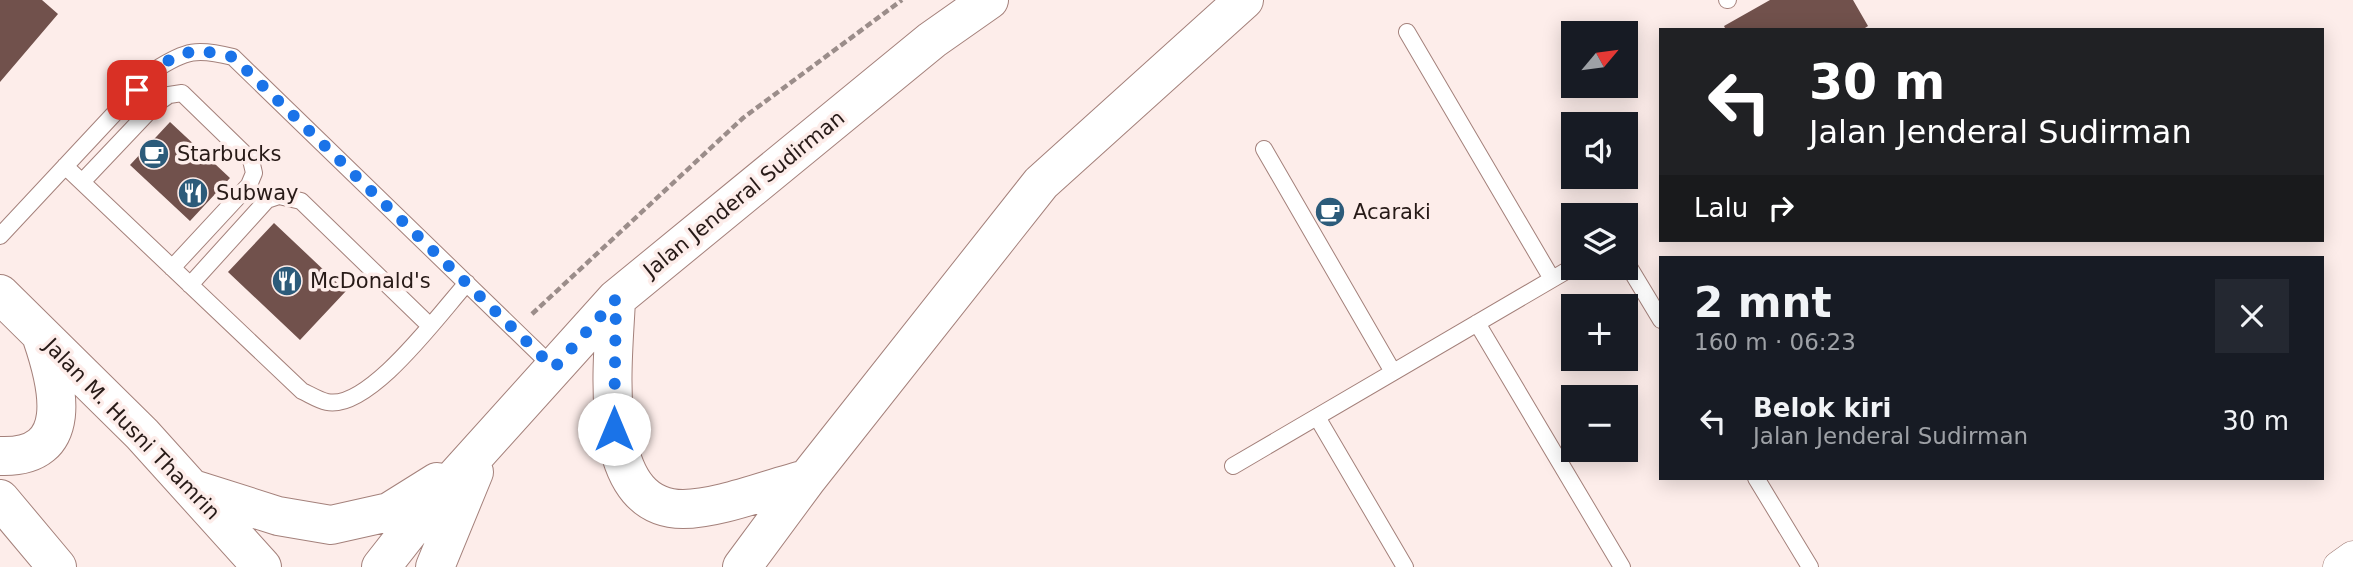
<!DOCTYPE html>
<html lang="id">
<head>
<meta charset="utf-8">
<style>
  body { margin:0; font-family:"DejaVu Sans",sans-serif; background:#242831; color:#f1f3f6; height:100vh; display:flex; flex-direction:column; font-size:26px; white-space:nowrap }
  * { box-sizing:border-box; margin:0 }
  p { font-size:23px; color:#9ea1a6 }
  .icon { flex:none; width:38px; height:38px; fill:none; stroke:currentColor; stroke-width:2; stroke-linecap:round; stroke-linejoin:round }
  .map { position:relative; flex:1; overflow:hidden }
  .panel { position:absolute; left:1659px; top:256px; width:665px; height:224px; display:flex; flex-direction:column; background:#171b24; border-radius:0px; box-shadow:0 4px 18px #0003 }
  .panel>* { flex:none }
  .guide { position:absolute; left:1659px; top:28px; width:665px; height:214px; border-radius:0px; box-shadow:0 4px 18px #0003; background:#202124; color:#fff; overflow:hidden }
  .needle { width:46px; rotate:61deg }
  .controls { position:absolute; left:1561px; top:21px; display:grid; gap:14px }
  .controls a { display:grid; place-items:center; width:77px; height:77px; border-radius:0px; background:#171b24; box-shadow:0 4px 18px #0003; font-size:35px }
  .pin { position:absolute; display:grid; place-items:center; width:60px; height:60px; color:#fff; margin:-30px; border-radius:14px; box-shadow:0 4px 10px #0006 }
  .me { position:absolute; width:77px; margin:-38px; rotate:0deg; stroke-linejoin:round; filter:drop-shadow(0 0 5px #0008) }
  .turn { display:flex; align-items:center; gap:24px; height:147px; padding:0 35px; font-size:32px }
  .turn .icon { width:91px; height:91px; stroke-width:2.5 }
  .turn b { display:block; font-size:49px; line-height:60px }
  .then { display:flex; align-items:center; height:66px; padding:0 35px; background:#0003; gap:14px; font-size:26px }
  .round { display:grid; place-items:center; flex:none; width:74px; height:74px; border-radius:0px; background:#242831 }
  .overview { display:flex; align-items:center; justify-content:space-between; height:119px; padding:0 35px }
  h1 { font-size:42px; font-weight:600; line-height:52px }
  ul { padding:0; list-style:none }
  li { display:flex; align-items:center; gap:21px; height:91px; padding:0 35px }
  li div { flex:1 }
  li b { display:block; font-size:26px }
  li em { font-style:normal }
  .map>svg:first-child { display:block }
</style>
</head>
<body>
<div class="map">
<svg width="2353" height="567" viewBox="0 0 2353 567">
  <rect width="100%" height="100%" fill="#fdedea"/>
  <path fill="#71514c" d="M 0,0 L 42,0 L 58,14 L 0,82 Z
    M 1770,0 L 1853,0 L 1868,26 L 1862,30 L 1726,30 L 1724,26 Z
    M 170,122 L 230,178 L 190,221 L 130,165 Z
    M 274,223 L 346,291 L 300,340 L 228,272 Z"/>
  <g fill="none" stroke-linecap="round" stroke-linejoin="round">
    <g stroke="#a4817b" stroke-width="18">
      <path id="lane" d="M 1727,0 L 1728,0
        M 1407,32 L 1552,279
        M 1264,149 L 1393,372
        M 65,166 L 302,391 C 309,394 318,400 327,402 C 369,411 440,313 467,283
        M 82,182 L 156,104 L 169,95 L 182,93 L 251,160 L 254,173 L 249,185 L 172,268
        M 0,236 L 155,70 C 186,50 197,48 233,57 L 554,368
        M 1626,262 L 1661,320
        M 190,285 L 267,200 L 279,196 L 301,201 L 429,325
        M 1477,323 L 1622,567
        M 1317,417 L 1405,567
        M 1233,466 L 1573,267
        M 1756,478 L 1810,567"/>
    </g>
    <g stroke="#a4817b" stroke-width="33">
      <path id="street" d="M 2339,567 L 2353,557"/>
    </g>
    <g stroke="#a4817b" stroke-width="40">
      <path id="secondary" d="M 0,294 L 142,434 L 262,567
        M 616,299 C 614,356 593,509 683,509 C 719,509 770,488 807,479
        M 0,456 C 77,459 58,385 42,338
        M 193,489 L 278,516 L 331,525 L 389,512 L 437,482
        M 0,499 L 57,567
        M 381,567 L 425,511 L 616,299 L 932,40 L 989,0
        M 435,567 L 474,472
        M 742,567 L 807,479 L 1041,183 L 1244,0"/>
    </g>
    <path stroke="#9b8d8a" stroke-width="4.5" stroke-dasharray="7 3.5" stroke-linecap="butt" d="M 532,314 L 743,118 L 902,0"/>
    <use href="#lane" stroke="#fff" stroke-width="16"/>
    <use href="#street" stroke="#fff" stroke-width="32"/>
    <use href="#secondary" stroke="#fff" stroke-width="38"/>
  </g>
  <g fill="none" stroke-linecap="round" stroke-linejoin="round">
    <path stroke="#1a73e8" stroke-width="12" stroke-dasharray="0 21.6" d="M 137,90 C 170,54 184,44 233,57 L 554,368 L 616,299 L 614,429"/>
  </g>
  <defs>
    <g id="cafe-disc" transform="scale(1.575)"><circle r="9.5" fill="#2c5b7a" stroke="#fdedea"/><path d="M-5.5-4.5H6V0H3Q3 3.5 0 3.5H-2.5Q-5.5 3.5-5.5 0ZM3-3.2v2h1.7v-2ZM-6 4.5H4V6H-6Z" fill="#fff"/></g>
    <g id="restaurant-disc" transform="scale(1.575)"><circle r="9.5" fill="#2c5b7a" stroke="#fdedea"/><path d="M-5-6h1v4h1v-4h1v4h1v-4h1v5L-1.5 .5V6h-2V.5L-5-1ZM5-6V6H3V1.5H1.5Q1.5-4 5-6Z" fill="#fff"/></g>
  </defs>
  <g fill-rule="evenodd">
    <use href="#cafe-disc" x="154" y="154"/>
    <use href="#restaurant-disc" x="193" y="193"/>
    <use href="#cafe-disc" x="1330" y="212"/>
    <use href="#restaurant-disc" x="287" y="281"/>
  </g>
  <g text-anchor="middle" stroke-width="7" stroke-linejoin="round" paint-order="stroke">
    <g font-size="21" fill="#271a17" stroke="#fdedea" text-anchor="start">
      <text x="177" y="161">Starbucks</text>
      <text x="216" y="200">Subway</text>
      <text x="1353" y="219">Acaraki</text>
      <text x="310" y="288">McDonald's</text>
    </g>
    <g font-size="21" fill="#271a17" stroke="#fdedea">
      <text transform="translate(744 194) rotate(-39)" y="7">Jalan Jenderal Sudirman</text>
      <text transform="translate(132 429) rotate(46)" y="7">Jalan M. Husni Thamrin</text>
    </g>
  </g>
</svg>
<div class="controls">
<a><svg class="needle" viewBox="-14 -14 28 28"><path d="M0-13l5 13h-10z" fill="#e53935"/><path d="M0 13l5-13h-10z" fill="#9ea1a6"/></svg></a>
<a><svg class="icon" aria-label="sound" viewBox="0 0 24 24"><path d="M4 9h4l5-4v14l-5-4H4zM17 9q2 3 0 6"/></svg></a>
<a><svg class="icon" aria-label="layers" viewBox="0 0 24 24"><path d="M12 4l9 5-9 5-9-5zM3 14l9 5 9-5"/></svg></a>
<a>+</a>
<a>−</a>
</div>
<div class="pin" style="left:137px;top:90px;background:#d93025"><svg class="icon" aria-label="arrive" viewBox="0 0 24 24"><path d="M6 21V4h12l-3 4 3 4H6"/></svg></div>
<svg class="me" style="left:614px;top:429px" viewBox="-20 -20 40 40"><circle r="19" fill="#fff"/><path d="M0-13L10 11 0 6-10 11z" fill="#1a73e8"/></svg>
<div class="guide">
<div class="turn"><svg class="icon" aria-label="left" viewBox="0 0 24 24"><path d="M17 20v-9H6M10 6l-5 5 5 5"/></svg><div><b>30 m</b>Jalan Jenderal Sudirman</div></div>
<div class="then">Lalu<svg class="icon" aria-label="right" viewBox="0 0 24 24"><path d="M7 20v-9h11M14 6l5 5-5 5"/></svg></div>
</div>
<section class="panel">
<div class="overview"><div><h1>2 mnt</h1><p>160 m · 06:23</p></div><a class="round"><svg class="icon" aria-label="close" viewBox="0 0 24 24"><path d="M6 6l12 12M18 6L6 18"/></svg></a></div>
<ul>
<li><svg class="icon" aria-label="left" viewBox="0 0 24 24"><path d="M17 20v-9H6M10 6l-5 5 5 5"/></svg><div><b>Belok kiri</b><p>Jalan Jenderal Sudirman</p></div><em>30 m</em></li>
</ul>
</section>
</div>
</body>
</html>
